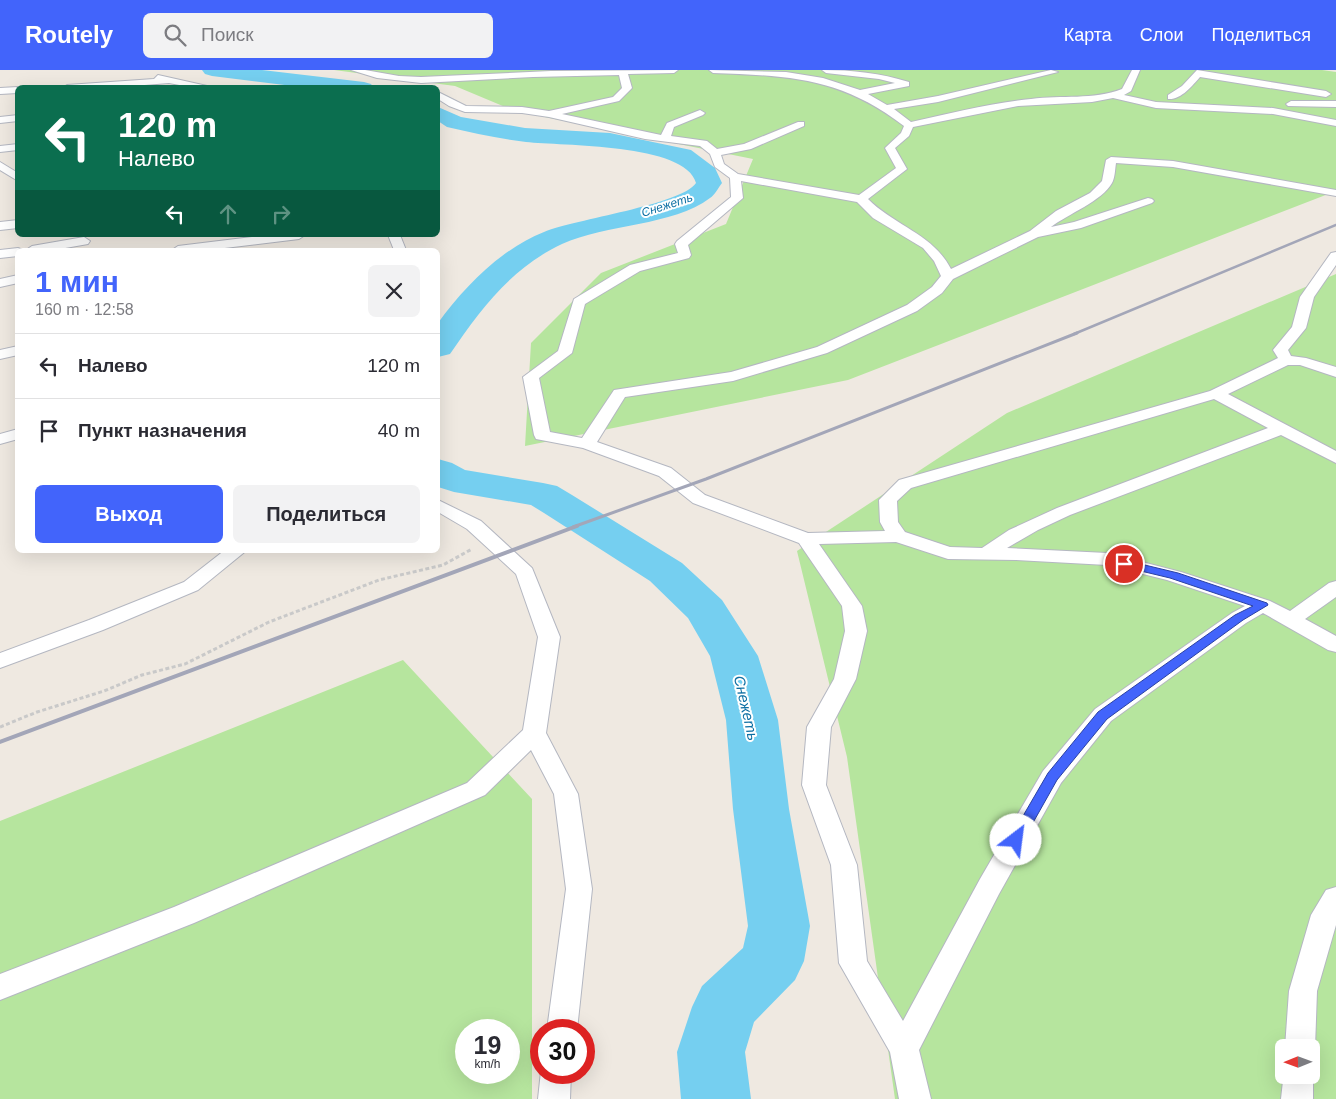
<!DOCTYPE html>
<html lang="ru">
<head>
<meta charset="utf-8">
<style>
  body { margin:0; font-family:Arial,sans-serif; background:#f2f2f3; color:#2b2b33; height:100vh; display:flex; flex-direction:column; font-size:19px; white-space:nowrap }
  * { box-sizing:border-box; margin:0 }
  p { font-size:16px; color:#7c7c81 }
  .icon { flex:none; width:28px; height:28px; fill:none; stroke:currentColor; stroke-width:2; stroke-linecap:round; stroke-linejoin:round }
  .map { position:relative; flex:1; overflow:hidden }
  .side { position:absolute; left:15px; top:178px; width:425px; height:305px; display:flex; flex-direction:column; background:#fff; border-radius:8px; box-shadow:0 5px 20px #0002 }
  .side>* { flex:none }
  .hud { position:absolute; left:15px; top:15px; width:425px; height:152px; border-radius:8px; box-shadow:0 5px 20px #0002; background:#0b6e4f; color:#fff; overflow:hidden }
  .needle { width:32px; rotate:269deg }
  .tools { position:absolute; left:1275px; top:969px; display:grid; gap:10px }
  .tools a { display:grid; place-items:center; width:45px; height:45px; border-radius:8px; background:#fff; box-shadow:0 5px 20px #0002; font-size:25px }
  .speed { position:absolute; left:455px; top:949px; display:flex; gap:10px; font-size:25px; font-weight:700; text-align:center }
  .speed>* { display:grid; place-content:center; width:65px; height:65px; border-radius:50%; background:#fff; box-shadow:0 5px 20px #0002; line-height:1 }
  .speed small { font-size:12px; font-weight:400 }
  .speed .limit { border:8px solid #d22; background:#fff; color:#111 }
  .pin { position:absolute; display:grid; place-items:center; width:42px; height:42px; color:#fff; margin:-21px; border:2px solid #fff; border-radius:50%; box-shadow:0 1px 5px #0007 }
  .me { position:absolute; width:55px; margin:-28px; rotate:30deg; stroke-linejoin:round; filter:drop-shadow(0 0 4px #0008) }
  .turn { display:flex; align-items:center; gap:18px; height:105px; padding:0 20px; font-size:22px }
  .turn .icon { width:65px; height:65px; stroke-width:2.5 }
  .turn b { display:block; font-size:35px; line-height:42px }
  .lanes { display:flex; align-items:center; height:48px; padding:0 20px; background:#0003; justify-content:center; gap:25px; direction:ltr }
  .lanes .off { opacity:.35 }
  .round { display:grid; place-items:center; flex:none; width:52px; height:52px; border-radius:8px; background:#f2f2f3 }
  .overview { display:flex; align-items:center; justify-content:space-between; height:85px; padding:0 20px }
  h1 { font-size:30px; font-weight:700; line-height:38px; color:#4264fb }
  .primary-button { display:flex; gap:10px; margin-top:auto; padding:10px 20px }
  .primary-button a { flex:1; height:58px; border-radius:8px; background:#4264fb; color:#fff; font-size:20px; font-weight:700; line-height:58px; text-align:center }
  .primary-button a+a { background:#f2f2f3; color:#2b2b33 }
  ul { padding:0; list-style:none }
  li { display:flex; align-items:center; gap:15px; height:65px; padding:0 20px; border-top:1px solid #e1e1e2 }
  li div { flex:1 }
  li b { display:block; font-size:19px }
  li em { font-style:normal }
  header { display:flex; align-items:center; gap:30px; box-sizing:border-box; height:70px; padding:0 25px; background:#4264fb; color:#fff }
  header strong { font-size:24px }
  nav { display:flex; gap:28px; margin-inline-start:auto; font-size:18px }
  .search { width:350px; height:45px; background:#f2f2f3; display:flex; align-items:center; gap:12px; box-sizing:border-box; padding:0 18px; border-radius:8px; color:#7c7c81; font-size:19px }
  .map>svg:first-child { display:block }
</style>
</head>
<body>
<header>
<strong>Routely</strong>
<div class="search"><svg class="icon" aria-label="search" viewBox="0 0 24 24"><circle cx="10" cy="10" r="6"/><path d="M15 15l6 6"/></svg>Поиск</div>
<nav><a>Карта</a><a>Слои</a><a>Поделиться</a></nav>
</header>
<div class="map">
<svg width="1336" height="1029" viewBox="0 0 1336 1029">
  <rect width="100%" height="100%" fill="#efe9e1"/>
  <path fill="#b6e59e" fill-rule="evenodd" d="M 334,0 L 1322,0 L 1336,2 L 1336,121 L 848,310 L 525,376 L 531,273 L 601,203 L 726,154 L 753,89 L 515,41 L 455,16 Z
    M 1336,204 L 1336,1029 L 895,1029 L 847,687 L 797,481 L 1007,343 ZM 1284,978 L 1311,978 L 1311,1005 L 1284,1005 Z
    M 403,590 L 532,729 L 532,1029 L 0,1029 L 0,751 ZM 466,960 L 509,960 L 509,1002 L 466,1002 Z"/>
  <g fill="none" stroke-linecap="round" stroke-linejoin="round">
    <path fill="#75cff0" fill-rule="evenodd" d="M 202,0 L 262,0 L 364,12 L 371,14 L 374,18 L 309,18 L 212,6 L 205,4 Z
      M 438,37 L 461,47 L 525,58 L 610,63 L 691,80 L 715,98 L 722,113 C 718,118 715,125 710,128 C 673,156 606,154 562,174 C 511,198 480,240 450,284 L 438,287 L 438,253 C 465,216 501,179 544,162 C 575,149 681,135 696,113 C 686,73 561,76 526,72 C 500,69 473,63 447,57 L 438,51 Z
      M 438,389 L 452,393 L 465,400 L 543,413 L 557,416 L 572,425 L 682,493 L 722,530 L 758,586 L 778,650 L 789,739 L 810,856 L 804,891 L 795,910 L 754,952 L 745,982 L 751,1029 L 681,1029 L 677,982 L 692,937 L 702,916 L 743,878 L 748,856 L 733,739 L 726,650 L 710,586 L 688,548 L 650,511 L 544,443 L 531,435 L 454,422 L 438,417 Z"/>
    <g stroke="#b4b7c1" stroke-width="2">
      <path id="street" d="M 351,0 L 365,0 L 399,6 L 421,7 L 551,1 L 678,0 L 674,3 L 628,4 L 632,18 L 619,31 L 562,44 L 661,65 L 667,53 L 700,40 L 705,43 L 703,45 L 674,57 L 671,66 L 707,71 L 717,79 L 744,74 L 798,52 L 804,52 L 804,56 L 751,79 L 721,85 L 724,94 L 738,104 L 859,125 L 896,98 L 885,78 L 901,63 L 904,56 C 840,7 790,6 713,3 L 709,0 L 786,2 L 823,8 L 860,20 L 895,13 L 879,9 L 826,3 L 822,0 C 853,0 880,3 909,12 L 909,16 L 868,24 L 887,35 L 938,26 L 1051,0 L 1058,2 L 938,32 L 894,39 L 911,52 C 951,43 991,33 1031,29 C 1062,25 1093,30 1122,19 L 1132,0 L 1140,0 L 1131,21 L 1124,25 L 1156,32 L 1273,38 L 1336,50 L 1336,56 L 1273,44 L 1156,38 L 1113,28 L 1092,32 L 1018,36 L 913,57 L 909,66 L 895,78 L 907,99 L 868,129 C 895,156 933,164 951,199 L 1030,161 L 1056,141 L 1090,123 L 1102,111 L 1106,90 L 1111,87 L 1173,91 L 1336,120 L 1336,126 L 1173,97 L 1116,93 C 1115,99 1115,108 1112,113 C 1102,131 1068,144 1051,157 L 1074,152 L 1148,128 L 1152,129 L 1154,131 L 1152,133 L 1081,158 L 1038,167 L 953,209 L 942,223 L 917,241 L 827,283 L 733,311 L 625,327 L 597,372 L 671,398 L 705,425 L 808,463 L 885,461 L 880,452 L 879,430 L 899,410 L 1210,321 L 1278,288 L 1273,280 L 1292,257 L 1300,227 L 1331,183 L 1336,182 L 1336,195 L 1314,227 L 1306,258 L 1288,280 L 1291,286 L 1306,288 L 1336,297 L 1336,307 L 1300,295 L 1288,295 L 1228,324 L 1336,381 L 1336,393 L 1281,365 L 1070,445 L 1038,460 L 1007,478 L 1107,483 L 1181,502 L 1270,531 L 1290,541 L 1329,513 L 1336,511 L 1336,527 L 1305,549 L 1336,566 L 1336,582 L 1328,580 L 1263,543 L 1246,553 L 1111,651 L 1061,713 L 999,824 L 919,980 L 931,1029 L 899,1029 L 890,982 L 839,893 L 831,795 L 802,715 L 807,657 L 834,609 L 845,561 L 842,536 L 799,473 L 693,433 L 659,406 L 583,378 L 536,369 L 534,365 L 523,307 L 558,281 L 574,229 L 630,195 L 678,183 L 675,174 L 677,171 L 731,127 L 730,108 L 715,97 L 710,84 L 700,76 L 645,69 L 549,47 L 522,43 L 465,42 L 449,36 L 438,29 L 438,22 L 466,36 L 522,37 L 549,41 L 613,27 L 622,18 L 619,5 L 533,7 L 421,13 L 377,8 ZM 741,111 L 857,132 L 873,148 L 923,178 L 934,191 L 941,206 L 932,217 L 907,235 L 817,277 L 731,302 L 614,320 L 582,368 L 550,362 L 539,308 L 572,283 L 585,234 L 640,201 L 689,188 L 691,185 L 688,175 L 743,128 ZM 1214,329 L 1268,358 L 1057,438 L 1009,460 L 982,478 L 950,477 L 905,462 L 898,452 L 897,431 L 911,418 ZM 896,472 L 948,489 L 1016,490 L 1107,495 L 1167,510 L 1245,536 L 1232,543 L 1095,639 L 1043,701 L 980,809 L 903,951 L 867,891 L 857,795 L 826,715 L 831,657 L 856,609 L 867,561 L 862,536 L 819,474 Z
        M 1197,0 L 1326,21 L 1331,24 L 1326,27 L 1200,7 C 1192,16 1181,30 1168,29 L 1168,25 L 1182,16 Z
        M 158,5 L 216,18 L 195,18 L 169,13 L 108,18 L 63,18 L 67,15 L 154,9 Z
        M 18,17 L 18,23 L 0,24 L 0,18 Z
        M 1291,31 L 1336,31 L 1336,37 L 1288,36 L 1286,34 Z
        M 18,45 L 18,51 L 0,53 L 0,47 Z
        M 18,74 L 18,80 L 0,82 L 0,76 Z
        M 0,92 L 18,103 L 18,111 L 0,100 Z
        M 18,150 L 18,158 L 0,160 L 0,152 Z
        M 269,165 L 305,165 L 299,169 L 208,180 L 172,180 L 178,176 Z
        M 388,165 L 400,165 L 406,180 L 394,180 Z
        M 84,167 L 90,171 L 88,174 L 54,180 L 26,180 L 32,176 Z
        M 18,178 L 23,180 L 18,180 L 18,186 L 0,188 L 0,180 Z
        M 18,205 L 18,213 L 0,217 L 0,209 Z
        M 18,276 L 18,285 L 0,289 L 0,280 Z
        M 18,359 L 18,369 L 0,374 L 0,364 Z
        M 438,430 L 481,451 L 532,498 L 560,567 L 546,663 L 578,724 L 592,819 L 577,960 L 547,960 L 566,819 L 554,724 L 531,680 L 485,725 L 194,853 L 0,930 L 0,904 L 174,837 L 467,713 L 523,660 L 538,567 L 516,504 L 467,459 L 438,442 Z
        M 225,480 L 247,480 L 198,520 L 103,560 L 0,598 L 0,583 L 89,550 L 184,512 Z
        M 1336,817 L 1336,855 L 1317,921 L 1315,978 L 1311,987 L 1311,978 L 1285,978 L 1289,921 L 1311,845 L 1326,820 Z
        M 1311,1000 L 1313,1005 L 1313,1029 L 1281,1029 L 1284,1002 L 1284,1005 L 1311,1005 Z
        M 541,1001 L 541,1002 L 571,1002 L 570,1029 L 538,1029 Z"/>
    </g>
    <path stroke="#c9c9c9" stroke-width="3" stroke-dasharray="4 2.5" stroke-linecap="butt" d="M 0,657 L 37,642 L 104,621 L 142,605 L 185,594 L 269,552 L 379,510 L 443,495 L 472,479"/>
    <use href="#street" fill="#fff" fill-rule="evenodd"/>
    <path stroke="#a3a6b8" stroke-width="2.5" d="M 1074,264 L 1336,155"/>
    <path stroke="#a3a6b8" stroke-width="3" d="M 573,457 L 706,409 L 1077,263"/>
    <path stroke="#a3a6b8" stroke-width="4" d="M 0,672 L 577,456"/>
  </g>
  <path fill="#4264fb" stroke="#2b41a3" d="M 1124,490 L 1178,503 L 1267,533 L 1268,535 L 1243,550 L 1107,649 L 1057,710 L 1021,774 L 1016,776 L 1011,774 L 1009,770 L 1048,703 L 1098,642 L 1235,545 L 1253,536 L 1170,508 L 1120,496 L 1119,494 L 1120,491 Z"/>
  <g text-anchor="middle" stroke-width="4" stroke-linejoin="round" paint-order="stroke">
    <g font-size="12" font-style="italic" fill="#0d6fa3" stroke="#fff">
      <text transform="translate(667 135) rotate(-18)" y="4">Снежеть</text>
    </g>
    <g font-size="15" font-style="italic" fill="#0d6fa3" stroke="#fff">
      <text transform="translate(746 638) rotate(77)" y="5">Снежеть</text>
    </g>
  </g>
</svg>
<div class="tools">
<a><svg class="needle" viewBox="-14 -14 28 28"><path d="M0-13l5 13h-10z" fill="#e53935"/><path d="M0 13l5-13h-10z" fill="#7c7c81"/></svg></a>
</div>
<div class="speed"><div>19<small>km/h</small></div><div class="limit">30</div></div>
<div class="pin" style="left:1124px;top:494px;background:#d93025"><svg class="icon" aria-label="arrive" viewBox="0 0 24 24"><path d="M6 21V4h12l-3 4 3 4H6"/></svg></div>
<svg class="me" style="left:1016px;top:770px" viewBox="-20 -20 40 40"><circle r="19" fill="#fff"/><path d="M0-13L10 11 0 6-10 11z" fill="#4264fb"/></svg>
<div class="hud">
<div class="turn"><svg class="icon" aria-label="left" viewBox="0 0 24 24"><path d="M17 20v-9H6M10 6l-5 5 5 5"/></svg><div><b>120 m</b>Налево</div></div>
<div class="lanes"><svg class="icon" aria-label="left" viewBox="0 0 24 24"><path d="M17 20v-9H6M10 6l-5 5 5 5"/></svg><svg class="icon off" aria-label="ahead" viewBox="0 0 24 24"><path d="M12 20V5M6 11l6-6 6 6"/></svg><svg class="icon off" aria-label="right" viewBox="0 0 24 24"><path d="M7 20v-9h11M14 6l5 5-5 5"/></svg></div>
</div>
<section class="side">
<div class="overview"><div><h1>1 мин</h1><p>160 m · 12:58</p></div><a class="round"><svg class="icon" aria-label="close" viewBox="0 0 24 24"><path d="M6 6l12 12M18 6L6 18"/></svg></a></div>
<ul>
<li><svg class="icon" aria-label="left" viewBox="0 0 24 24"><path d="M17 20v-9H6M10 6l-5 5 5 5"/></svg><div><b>Налево</b></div><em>120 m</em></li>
<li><svg class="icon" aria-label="arrive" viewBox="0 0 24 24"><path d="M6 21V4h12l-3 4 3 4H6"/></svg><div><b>Пункт назначения</b></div><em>40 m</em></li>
</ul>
<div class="primary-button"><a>Выход</a><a>Поделиться</a></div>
</section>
</div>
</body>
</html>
